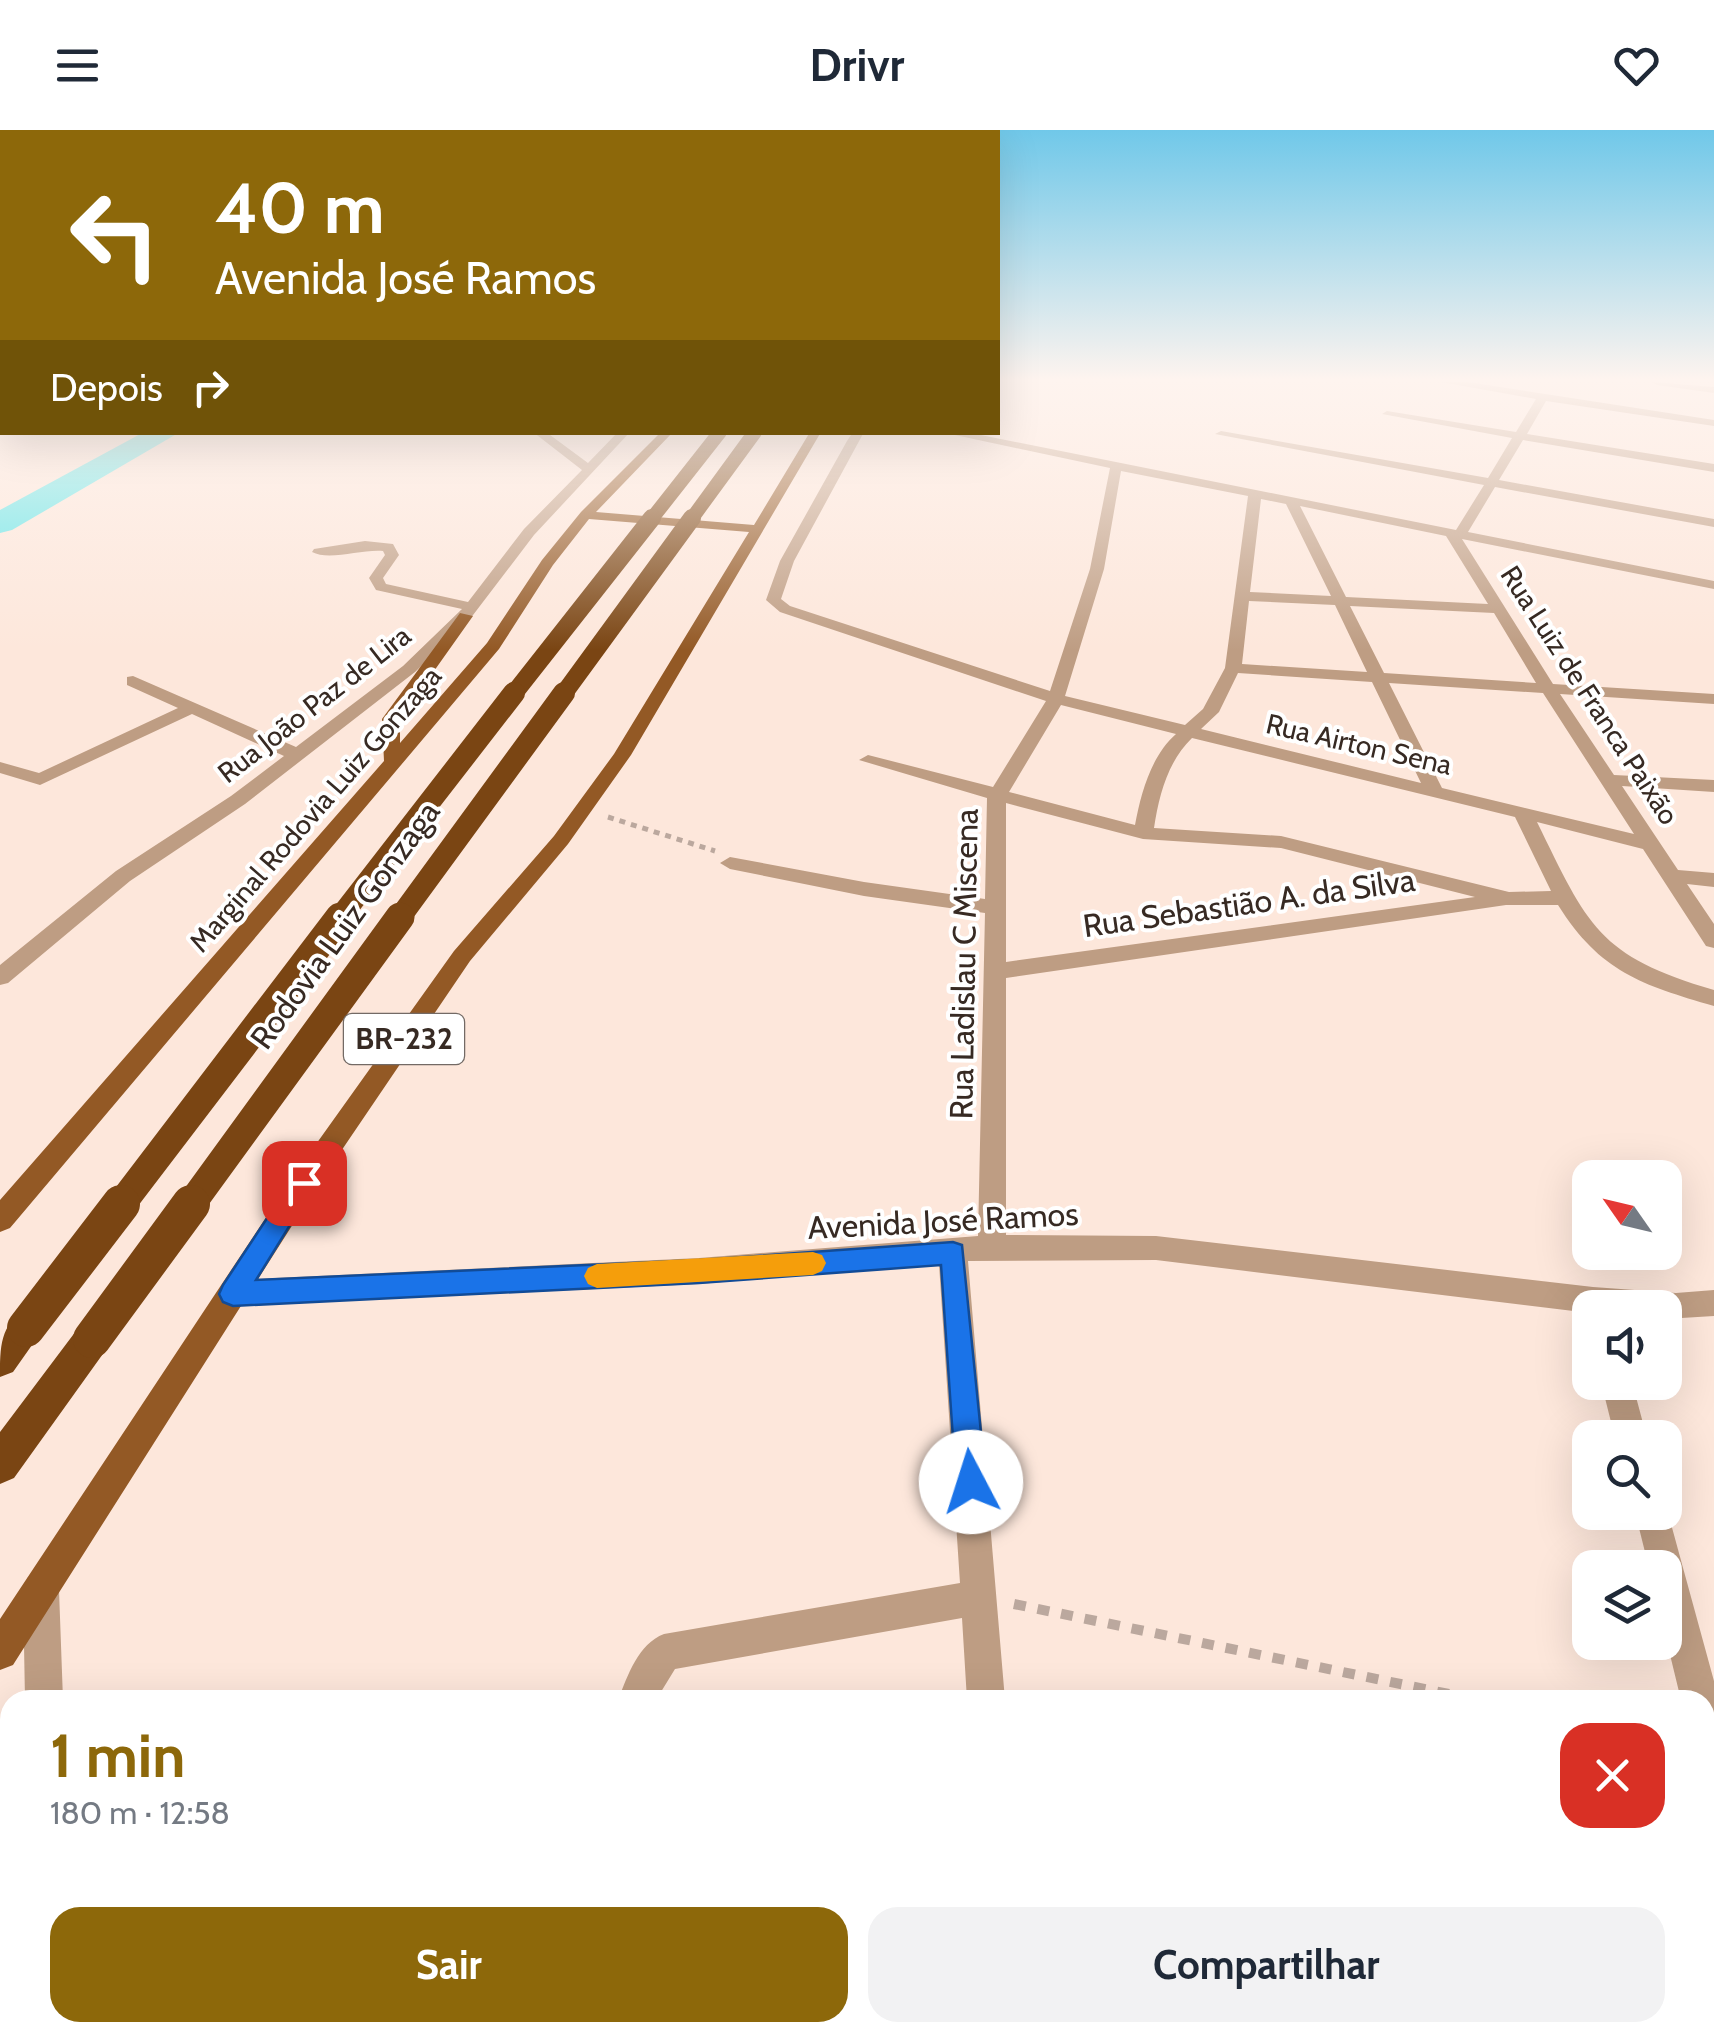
<!DOCTYPE html>
<html lang="pt">
<head>
<meta charset="utf-8">
<style>
  body { margin:0; font-family:Cabin,sans-serif; background:#f2f2f3; color:#1f2937; height:100vh; display:flex; flex-direction:column; font-size:38px; white-space:nowrap }
  * { box-sizing:border-box; margin:0 }
  p { font-size:32px; color:#747a83 }
  .icon { flex:none; width:55px; height:55px; fill:none; stroke:currentColor; stroke-width:2; stroke-linecap:round; stroke-linejoin:round }
  .map { position:relative; flex:1; overflow:hidden }
  .side { position:absolute; left:0px; top:1560px; width:1715px; height:352px; display:flex; flex-direction:column; background:#fff; border-radius:30px 30px 0 0; box-shadow:0 10px 40px #0002 }
  .side>* { flex:none }
  .guide { position:absolute; left:0px; top:0px; width:1000px; height:305px; box-shadow:0 10px 40px #0002; background:#8d680a; color:#fff; overflow:hidden }
  .needle { width:65px; rotate:304deg }
  .controls { position:absolute; left:1572px; top:1030px; display:grid; gap:20px }
  .controls a { display:grid; place-items:center; width:110px; height:110px; border-radius:20px; background:#fff; box-shadow:0 10px 40px #0002; font-size:50px }
  .pin { position:absolute; display:grid; place-items:center; width:85px; height:85px; color:#fff; margin:-42px; border-radius:20px; box-shadow:0 5px 15px #0006 }
  .me { position:absolute; width:110px; margin:-55px; rotate:355deg; stroke-linejoin:round; filter:drop-shadow(0 0 8px #0008) }
  .turn { display:flex; align-items:center; gap:35px; height:210px; padding:0 50px; font-size:45px }
  .turn .icon { width:130px; height:130px; stroke-width:2.5 }
  .turn b { display:block; font-size:70px; line-height:85px }
  .then { display:flex; align-items:center; height:95px; padding:0 50px; background:#0003; gap:20px; font-size:38px }
  .round { display:grid; place-items:center; flex:none; width:105px; height:105px; border-radius:30px; background:#f2f2f3 }
  .headline { display:flex; align-items:center; justify-content:space-between; height:170px; padding:0 50px }
  h1 { font-size:60px; font-weight:700; line-height:75px; color:#8d680a }
  .button { display:flex; gap:20px; margin-top:auto; padding:20px 50px }
  .button a { flex:1; height:115px; border-radius:30px; background:#8d680a; color:#fff; font-size:40px; font-weight:700; line-height:115px; text-align:center }
  .button a+a { background:#f2f2f3; color:#1f2937 }
  header { display:flex; justify-content:space-between; align-items:center; height:130px; padding:0 50px; background:#fff; font-size:45px; font-weight:700 }
  .map>svg:first-child { display:block }
</style>
</head>
<body>
<header><svg class="icon" aria-label="menu" viewBox="0 0 24 24"><path d="M4 6h16M4 12h16M4 18h16"/></svg>Drivr<svg class="icon" aria-label="heart" viewBox="0 0 24 24"><path d="M12 20l-8-8c-3-5 5-10 8-4 3-6 11-1 8 4z"/></svg></header>
<div class="map">
<svg width="1714" height="1911" viewBox="0 0 1714 1911">
  <rect width="100%" height="100%" fill="#fde7db"/>
  <g fill="none" stroke-linecap="round" stroke-linejoin="round">
    <path fill="#5de7eb" fill-rule="evenodd" d="M 144,302 L 180,302 L 12,400 L 0,403 L 0,380 Z"/>
    <path stroke="#bba89e" stroke-width="5" stroke-dasharray="6 6" stroke-linecap="butt" d="M 608,687 L 715,721"/>
    <path stroke="#bba89e" stroke-width="10" stroke-dasharray="12 12" stroke-linecap="butt" d="M 1014,1474 L 1478,1570"/>
    <path fill="#be9d83" fill-rule="evenodd" d="M 1441,252 L 1468,252 L 1714,290 L 1714,296 L 1546,271 L 1527,304 L 1714,334 L 1714,342 L 1523,310 L 1499,350 L 1714,389 L 1714,397 L 1495,357 L 1468,402 L 1714,451 L 1714,459 L 1462,409 L 1553,554 L 1714,564 L 1714,574 L 1560,564 L 1614,645 L 1714,650 L 1714,662 L 1622,656 L 1678,740 L 1714,743 L 1714,757 L 1687,754 L 1714,794 L 1714,818 L 1706,816 L 1643,719 L 1537,692 C 1588,796 1598,826 1714,860 L 1714,876 C 1642,855 1600,842 1558,775 L 1506,775 L 1006,848 L 1006,1105 L 1156,1106 L 1593,1157 L 1676,1163 L 1714,1160 L 1714,1186 L 1665,1189 L 1665,1178 L 1590,1178 L 1590,1183 L 1156,1130 L 968,1131 L 1005,1570 L 967,1570 L 962,1488 L 675,1539 L 656,1570 L 618,1570 C 628,1545 638,1514 664,1504 L 960,1453 L 939,1134 L 699,1154 L 233,1176 L 223,1172 L 218,1163 L 223,1154 L 233,1150 L 699,1128 L 978,1106 L 985,783 L 864,766 L 730,739 L 720,733 L 730,727 L 864,752 L 985,769 L 987,668 L 859,630 L 868,625 L 993,657 L 1046,571 L 780,482 L 766,470 L 780,431 L 847,311 L 853,302 L 864,302 L 794,431 L 781,469 L 790,476 L 1050,561 L 1090,439 L 1110,338 L 941,302 L 966,302 L 1456,400 L 1484,355 L 1215,304 L 1221,301 L 1488,348 L 1512,308 L 1382,284 L 1387,281 L 1516,302 L 1536,269 ZM 1121,341 L 1248,366 L 1225,538 L 1203,579 L 1185,595 L 1065,566 L 1104,439 ZM 1261,369 L 1286,374 L 1331,466 L 1250,462 ZM 1300,376 L 1446,406 L 1488,474 L 1346,467 ZM 1249,471 L 1335,475 L 1367,542 L 1242,534 ZM 1350,476 L 1494,483 L 1536,553 L 1384,543 ZM 1238,543 L 1372,552 L 1421,653 L 1201,599 L 1219,582 ZM 1389,553 L 1543,563 L 1634,704 L 1442,658 ZM 1061,575 L 1176,604 C 1151,626 1141,663 1135,695 L 1009,662 ZM 1192,608 L 1515,687 L 1551,761 L 1509,762 L 1281,706 L 1154,698 C 1159,665 1168,631 1192,608 ZM 1006,673 L 1143,709 L 1281,718 L 1475,767 L 1006,832 Z
      M 1652,252 L 1714,257 L 1714,263 L 1657,255 Z
      M 533,302 L 546,302 L 588,333 L 618,302 L 630,302 L 534,405 L 470,489 L 415,542 L 245,674 L 130,751 L 8,853 L 0,855 L 0,835 L 116,741 L 231,666 L 284,626 L 192,584 L 40,655 L 0,643 L 0,632 L 39,643 L 178,578 L 127,555 L 127,547 L 133,546 L 296,617 L 403,536 L 462,479 L 376,460 L 369,448 L 385,425 L 383,421 C 362,419 329,431 312,422 L 314,419 L 365,411 L 393,414 L 399,425 L 383,448 L 386,454 L 468,472 L 524,399 L 582,340 Z
      M 1601,1252 L 1632,1252 L 1647,1308 L 1615,1308 Z
      M 1665,1372 L 1714,1551 L 1714,1648 L 1705,1644 L 1705,1570 L 1681,1570 L 1665,1504 L 1665,1438 L 1649,1438 L 1635,1382 L 1665,1382 Z
      M 41,1442 L 54,1447 L 59,1460 L 63,1570 L 25,1570 L 23,1460 L 28,1447 Z
      M 10,1644 L 10,1698 L 0,1702 L 0,1648 Z
      M 484,1902 L 528,1902 L 530,1911 L 484,1911 Z
      M 957,1902 L 1001,1902 L 1002,1911 L 956,1911 Z"/>
    <path fill="#935925" fill-rule="evenodd" d="M 661,302 L 673,302 L 596,382 L 754,395 L 810,302 L 821,302 L 631,625 L 568,714 L 470,831 L 314,1061 L 13,1535 L 0,1540 L 0,1489 L 294,1045 L 454,821 L 554,706 L 614,624 L 749,402 L 589,389 L 553,435 L 499,519 L 10,1098 L 0,1102 L 0,1070 L 384,631 L 382,589 L 460,483 L 473,486 L 400,589 L 400,613 L 487,513 L 542,430 L 581,382 Z"/>
    <path fill="#7a4513" fill-rule="evenodd" d="M 26,1181 L 39,1186 L 44,1198 L 13,1242 L 0,1247 C 0,1218 0,1193 26,1181 Z
      M 92,1192 L 105,1197 L 110,1209 L 105,1221 L 14,1348 L 0,1354 L 0,1302 L 79,1197 Z"/>
    <path stroke="#7a4513" stroke-width="14" d="M 650,391 L 720,302
      M 690,391 L 755,302"/>
    <path stroke="#7a4513" stroke-width="18" d="M 512,566 L 652,388
      M 562,566 L 692,388"/>
    <path stroke="#7a4513" stroke-width="22" d="M 338,790 L 514,563
      M 398,790 L 564,563"/>
    <path stroke="#7a4513" stroke-width="29" d="M 119,1077 L 340,787
      M 189,1077 L 400,787"/>
    <path stroke="#7a4513" stroke-width="38" d="M 26,1198 L 121,1074
      M 92,1209 L 191,1074"/>
  </g>
  <linearGradient id="sky" x2="0" y2="1"><stop stop-color="#70c8e9"/><stop offset="0.48" stop-color="#fef4ef"/><stop offset="1" stop-color="#fef4ef" stop-opacity="0"/></linearGradient>
  <rect width="1714" height="520" fill="url(#sky)"/>
  <path fill="#1a73e8" stroke="#114b97" stroke-width="2.5" d="M 304,1043 L 313,1046 L 316,1053 L 256,1150 L 699,1130 L 953,1112 L 962,1115 L 986,1352 L 982,1363 L 971,1367 L 960,1363 L 956,1352 L 941,1135 L 699,1153 L 233,1176 L 223,1172 L 219,1164 L 223,1155 L 295,1046 Z"/>
  <path fill="#f59e0b" d="M 813,1122 L 822,1125 L 826,1133 L 822,1141 L 813,1145 L 597,1158 L 588,1154 L 584,1146 L 588,1138 L 597,1134 Z"/>
  <g text-anchor="middle" stroke-width="8" stroke-linejoin="round" paint-order="stroke">
    <g font-size="28" fill="#372a23" stroke="#fff">
      <text transform="translate(1590 565) rotate(57)" y="10">Rua Luiz de Franca Paixão</text>
      <text transform="translate(314 574) rotate(-38)" y="10">Rua João Paz de Lira</text>
      <text transform="translate(1359 614) rotate(13)" y="10">Rua Airton Sena</text>
      <text transform="translate(315 679) rotate(-49)" y="10">Marginal Rodovia Luiz Gonzaga</text>
    </g>
    <rect fill="#fff" stroke="#736a65" stroke-width="2.5" x="344" y="884" width="120" height="50" rx="8"/>
    <g font-size="30" font-weight="bold" fill="#372a23">
      <text x="404" y="919">BR-232</text>
    </g>
    <g font-size="32" fill="#372a23" stroke="#fff">
      <text transform="translate(1249 773) rotate(-8)" y="11">Rua Sebastião A. da Silva</text>
      <text transform="translate(345 795) rotate(-54)" y="11">Rodovia Luiz Gonzaga</text>
      <text transform="translate(964 834) rotate(-89)" y="11">Rua Ladislau C Miscena</text>
      <text transform="translate(943 1091) rotate(-3)" y="11">Avenida José Ramos</text>
    </g>
  </g>
</svg>
<div class="controls">
<a><svg class="needle" viewBox="-14 -14 28 28"><path d="M0-13l5 13h-10z" fill="#e53935"/><path d="M0 13l5-13h-10z" fill="#747a83"/></svg></a>
<a><svg class="icon" aria-label="sound" viewBox="0 0 24 24"><path d="M4 9h4l5-4v14l-5-4H4zM17 9q2 3 0 6"/></svg></a>
<a><svg class="icon" aria-label="search" viewBox="0 0 24 24"><circle cx="10" cy="10" r="6"/><path d="M15 15l6 6"/></svg></a>
<a><svg class="icon" aria-label="layers" viewBox="0 0 24 24"><path d="M12 4l9 5-9 5-9-5zM3 14l9 5 9-5"/></svg></a>
</div>
<div class="pin" style="left:304px;top:1053px;background:#d93025"><svg class="icon" aria-label="arrive" viewBox="0 0 24 24"><path d="M6 21V4h12l-3 4 3 4H6"/></svg></div>
<svg class="me" style="left:971px;top:1352px" viewBox="-20 -20 40 40"><circle r="19" fill="#fff"/><path d="M0-13L10 11 0 6-10 11z" fill="#1a73e8"/></svg>
<div class="guide">
<div class="turn"><svg class="icon" aria-label="left" viewBox="0 0 24 24"><path d="M17 20v-9H6M10 6l-5 5 5 5"/></svg><div><b>40 m</b>Avenida José Ramos</div></div>
<div class="then">Depois<svg class="icon" aria-label="right" viewBox="0 0 24 24"><path d="M7 20v-9h11M14 6l5 5-5 5"/></svg></div>
</div>
<section class="side">
<div class="headline"><div><h1>1 min</h1><p>180 m · 12:58</p></div><a class="round" style="background:#d93025;color:#fff"><svg class="icon" aria-label="close" viewBox="0 0 24 24"><path d="M6 6l12 12M18 6L6 18"/></svg></a></div>
<div class="button"><a>Sair</a><a>Compartilhar</a></div>
</section>
</div>
</body>
</html>
